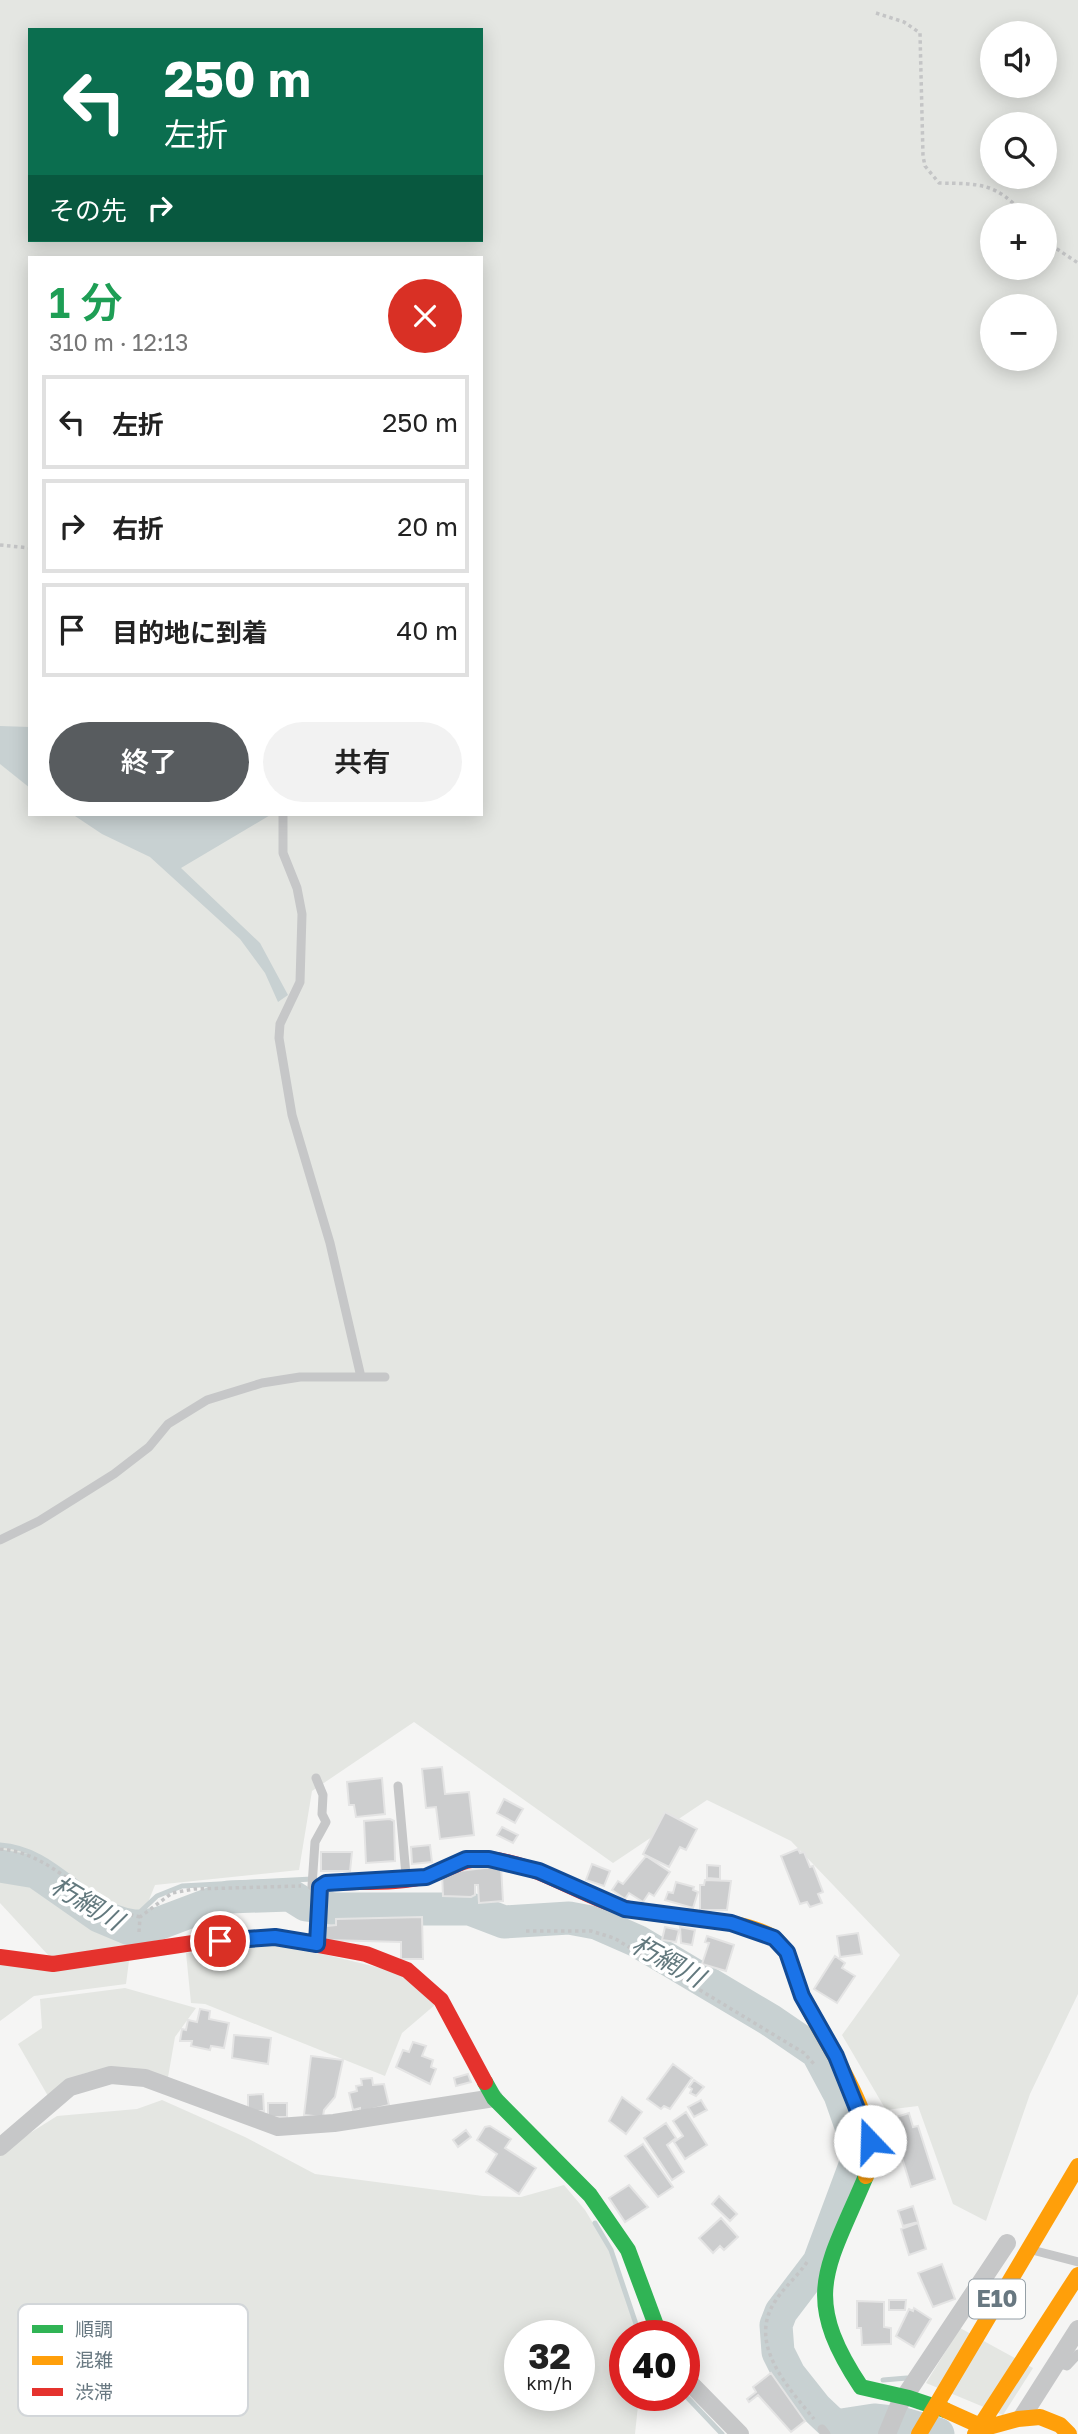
<!DOCTYPE html>
<html lang="ja">
<head>
<meta charset="utf-8">
<style>
  body { margin:0; font-family:"Golos Text","Noto Sans JP",sans-serif; background:#f2f2f2; color:#222; height:100vh; display:flex; flex-direction:column; font-size:26px; white-space:nowrap }
  * { box-sizing:border-box; margin:0 }
  p { font-size:23px; color:#767676 }
  .icon { flex:none; width:38px; height:38px; fill:none; stroke:currentColor; stroke-width:2; stroke-linecap:round; stroke-linejoin:round }
  .map { position:relative; flex:1; overflow:hidden }
  .drawer { position:absolute; left:28px; top:256px; width:455px; height:560px; display:flex; flex-direction:column; background:#fff; border-radius:0px; box-shadow:0 4px 18px #0003 }
  .drawer>* { flex:none }
  .hud { position:absolute; left:28px; top:28px; width:455px; height:214px; border-radius:0px; box-shadow:0 4px 18px #0003; background:#0b6e4f; color:#fff; overflow:hidden }
  .fabs { position:absolute; left:980px; top:21px; display:grid; gap:14px }
  .fabs a { display:grid; place-items:center; width:77px; height:77px; border-radius:50%; background:#fff; box-shadow:0 4px 18px #0003; font-size:35px }
  .speed { position:absolute; left:504px; top:2320px; display:flex; gap:14px; font-size:35px; font-weight:700; text-align:center }
  .speed>* { display:grid; place-content:center; width:91px; height:91px; border-radius:50%; background:#fff; box-shadow:0 4px 18px #0003; line-height:1 }
  .speed small { font-size:18px; font-weight:400 }
  .speed .limit { border:10px solid #d22; background:#fff; color:#111 }
  .pin { position:absolute; display:grid; place-items:center; width:60px; height:60px; color:#fff; margin:-30px; border:4px solid #fff; border-radius:50%; box-shadow:0 2px 7px #0007 }
  .me { position:absolute; width:77px; margin:-38px; rotate:339deg; stroke-linejoin:round; filter:drop-shadow(0 0 5px #0008) }
  .turn { display:flex; align-items:center; gap:24px; height:147px; padding:0 21px; font-size:32px }
  .turn .icon { width:91px; height:91px; stroke-width:2.5 }
  .turn b { display:block; font-size:49px; line-height:60px }
  .then { display:flex; align-items:center; height:66px; padding:0 21px; background:#0003; gap:14px; font-size:26px }
  .round { display:grid; place-items:center; flex:none; width:74px; height:74px; border-radius:37px; background:#f2f2f2 }
  .headline { display:flex; align-items:center; justify-content:space-between; height:119px; padding:0 21px }
  h1 { font-size:42px; font-weight:600; line-height:52px; color:#1e9e55 }
  .action { display:flex; gap:14px; margin-top:auto; padding:14px 21px }
  .action a { flex:1; height:80px; border-radius:42px; background:#585c5f; color:#fff; font-size:28px; font-weight:600; line-height:80px; text-align:center }
  .action a+a { background:#f2f2f2; color:#222 }
  ul { padding:0; list-style:none }
  li { display:flex; align-items:center; gap:21px; height:94px; margin:0 14px 10px; padding:0 7px; border:4px solid #e0e0e0; border-radius:0px }
  li div { flex:1 }
  li b { display:block; font-size:26px }
  li em { font-style:normal }
  .map>svg:first-child { display:block }
</style>
</head>
<body>
<div class="map">
<svg width="1078" height="2434" viewBox="0 0 1078 2434">
  <rect width="100%" height="100%" fill="#f5f5f4"/>
  <path fill="#e4e6e2" fill-rule="evenodd" d="M 0,0 L 1078,0 L 1078,1994 L 1030,2094 L 986,2221 L 953,2204 L 918,2106 L 886,2110 L 842,2035 L 900,1955 L 791,1841 L 707,1800 L 613,1863 L 414,1722 L 312,1791 L 299,1870 L 155,1885 L 131,1945 L 126,1984 L 34,1996 L 0,2021 L 0,1956 L 49,1956 L 0,1903 ZM 30,30 L 481,30 L 481,240 L 30,240 ZM 992,33 L 1045,33 L 1045,86 L 992,86 ZM 992,124 L 1045,124 L 1045,177 L 992,177 ZM 992,215 L 1045,215 L 1045,268 L 992,268 ZM 30,257 L 481,257 L 481,814 L 30,814 ZM 992,306 L 1045,306 L 1045,359 L 992,359 Z
    M 282,1944 L 405,1974 L 436,2004 L 402,2033 L 385,2076 L 205,2004 L 191,2003 L 186,1953 Z
    M 125,1988 L 196,2008 L 175,2037 L 167,2083 C 115,2072 91,2057 48,2096 L 18,2044 L 42,2028 L 40,1999 Z
    M 162,2100 L 245,2137 L 315,2174 L 483,2196 L 521,2197 L 564,2185 L 585,2210 L 611,2253 L 638,2336 L 625,2336 L 625,2396 L 639,2396 L 635,2434 L 0,2434 L 0,2152 L 57,2116 L 137,2109 ZM 520,2336 L 579,2336 L 579,2396 L 520,2396 Z
    M 960,2328 L 1033,2368 L 1003,2415 L 926,2383 Z"/>
  <path fill="#c8d1d2" d="M 0,726 L 30,727 L 30,788 L 0,764 Z
    M 72,814 L 272,814 L 181,868 L 260,943 L 288,995 L 278,1002 L 265,973 L 240,939 L 150,857 L 102,834 Z"/>
  <g fill="none" stroke-linecap="round" stroke-linejoin="round">
    <path stroke="#c8d1d2" stroke-width="5" d="M 0,1845 C 58,1849 83,1904 135,1912 L 140,1912 L 157,1896 L 182,1886 L 312,1879
      M 595,2223 L 611,2250 L 640,2336
      M 883,2380 L 907,2378
      M 684,2394 L 722,2434"/>
    <path stroke="#c8d1d2" stroke-width="33" d="M 0,1866 L 36,1872 L 99,1916 L 130,1929 L 160,1923 L 229,1897 L 290,1895 L 306,1905 L 336,1909 L 470,1909 L 504,1922 L 569,1918 L 596,1923 L 637,1941 L 770,2020 L 817,2052 L 840,2095 L 860,2152 L 819,2262 L 781,2312 L 776,2325 L 778,2352 L 789,2374 L 816,2408 L 835,2426 L 874,2420 L 901,2423 L 938,2434"/>
  </g>
  <path fill="#cccdce" stroke="#e4e4e4" stroke-width="2" d="M 442,1767 L 445,1794 L 469,1792 L 474,1835 L 440,1839 L 436,1807 L 426,1808 L 422,1769 Z
    M 382,1778 L 385,1814 L 356,1817 L 354,1805 L 349,1805 L 347,1782 Z
    M 504,1799 L 523,1809 L 515,1823 L 497,1813 Z
    M 665,1812 L 697,1829 L 686,1850 L 680,1847 L 669,1867 L 643,1854 Z
    M 390,1819 L 394,1821 L 395,1861 L 366,1863 L 364,1821 Z
    M 502,1827 L 518,1835 L 513,1843 L 497,1835 Z
    M 430,1845 L 432,1862 L 412,1864 L 411,1847 Z
    M 798,1849 L 800,1853 L 804,1852 L 810,1867 L 813,1866 L 823,1892 L 818,1894 L 822,1903 L 810,1907 L 807,1902 L 800,1904 L 781,1856 Z
    M 321,1852 L 352,1852 L 350,1871 L 321,1871 Z
    M 646,1856 L 670,1872 L 654,1896 L 649,1893 L 643,1902 L 629,1893 L 625,1899 L 612,1890 L 618,1881 L 623,1884 Z
    M 592,1864 L 610,1871 L 604,1886 L 586,1880 Z
    M 707,1865 L 720,1866 L 720,1879 L 707,1878 Z
    M 501,1866 L 503,1901 L 479,1903 L 478,1885 L 475,1885 L 475,1895 L 471,1897 L 443,1896 L 442,1873 Z
    M 705,1880 L 731,1881 L 727,1910 L 700,1910 L 700,1885 L 704,1885 Z
    M 676,1882 L 694,1887 L 693,1890 L 698,1892 L 693,1908 L 665,1900 L 668,1892 L 673,1893 Z
    M 422,1917 L 423,1959 L 401,1959 L 401,1942 L 326,1940 L 326,1926 L 336,1925 L 336,1919 Z
    M 665,1927 L 679,1930 L 676,1942 L 662,1940 Z
    M 680,1927 L 695,1930 L 692,1945 L 681,1943 Z
    M 858,1933 L 862,1954 L 840,1957 L 837,1936 Z
    M 707,1936 L 734,1945 L 726,1971 L 702,1964 L 709,1943 L 705,1942 Z
    M 835,1956 L 845,1963 L 842,1968 L 855,1976 L 837,2003 L 814,1989 Z
    M 200,2009 L 210,2011 L 209,2019 L 229,2023 L 224,2048 L 211,2046 L 210,2050 L 191,2046 L 192,2041 L 180,2041 L 182,2029 L 186,2030 L 188,2020 L 197,2022 Z
    M 234,2035 L 271,2038 L 268,2064 L 232,2058 Z
    M 413,2042 L 426,2046 L 422,2056 L 433,2060 L 431,2067 L 436,2069 L 430,2084 L 396,2067 L 403,2050 L 409,2052 Z
    M 311,2056 L 343,2060 L 335,2097 L 324,2110 L 323,2117 L 304,2115 Z
    M 673,2064 L 692,2078 L 670,2109 L 664,2106 L 661,2109 L 647,2099 Z
    M 468,2074 L 471,2082 L 456,2086 L 454,2078 Z
    M 372,2078 L 373,2085 L 384,2084 L 389,2105 L 360,2112 L 360,2108 L 353,2110 L 349,2093 L 357,2091 L 356,2086 L 362,2085 L 361,2079 Z
    M 694,2080 L 704,2087 L 696,2096 L 690,2093 L 692,2089 L 689,2087 Z
    M 263,2094 L 264,2111 L 248,2111 L 248,2095 Z
    M 622,2097 L 642,2112 L 626,2134 L 609,2121 Z
    M 701,2100 L 707,2110 L 694,2117 L 688,2107 Z
    M 268,2103 L 287,2103 L 287,2117 L 268,2117 Z
    M 686,2112 L 707,2145 L 685,2159 L 674,2142 L 683,2136 L 673,2121 Z
    M 909,2113 L 913,2127 L 918,2126 L 935,2179 L 911,2187 L 902,2158 L 894,2160 L 890,2145 L 899,2137 L 893,2118 Z
    M 666,2123 L 676,2138 L 667,2145 L 684,2172 L 672,2180 L 644,2138 Z
    M 490,2126 L 511,2139 L 505,2148 L 536,2168 L 519,2194 L 486,2172 L 497,2154 L 477,2140 L 485,2127 Z
    M 466,2130 L 471,2137 L 458,2147 L 453,2140 Z
    M 643,2144 L 673,2187 L 658,2197 L 625,2156 Z
    M 629,2185 L 648,2207 L 625,2222 L 609,2198 Z
    M 719,2196 L 737,2214 L 730,2221 L 712,2204 Z
    M 913,2206 L 918,2222 L 903,2226 L 898,2211 Z
    M 721,2218 L 738,2237 L 724,2250 L 720,2246 L 713,2253 L 699,2238 Z
    M 918,2223 L 926,2249 L 909,2255 L 901,2229 Z
    M 942,2264 L 955,2299 L 933,2307 L 918,2273 Z
    M 889,2300 L 906,2300 L 905,2310 L 889,2310 Z
    M 857,2301 L 884,2302 L 884,2327 L 891,2328 L 891,2344 L 862,2345 L 861,2328 L 857,2328 Z
    M 914,2308 L 931,2319 L 914,2347 L 896,2336 L 909,2309 L 913,2311 Z
    M 771,2373 L 805,2421 L 791,2432 L 758,2395 L 749,2402 L 747,2399 L 756,2392 L 753,2387 Z"/>
  <g fill="none" stroke-linecap="round" stroke-linejoin="round">
    <path stroke="#c4c5c6" stroke-width="3.5" stroke-dasharray="3.5 3.5" stroke-linecap="butt" d="M 876,13 L 904,22 L 920,33 L 923,156 L 925,166 L 939,183 C 980,184 995,182 1025,215
      M 1045,241 L 1078,263
      M 0,545 L 30,548
      M 0,1849 C 56,1853 86,1907 140,1917
      M 526,1931 L 591,1931 L 614,1938 L 804,2053 L 814,2064
      M 139,1932 L 140,1917 L 172,1893 L 194,1889 L 301,1886
      M 807,2262 C 798,2276 785,2286 776,2300 C 746,2343 788,2387 814,2419"/>
    <path stroke="#c6c7c8" stroke-width="9" d="M 361,1377 L 385,1377
      M 0,1540 L 39,1521 L 114,1474 L 149,1447 L 168,1424 L 207,1400 L 262,1383 L 300,1377 L 361,1377 L 330,1243 L 292,1115 L 279,1038 L 280,1024 L 300,982 L 302,914 L 297,888 L 283,853 L 283,814
      M 398,1786 L 406,1875
      M 312,1886 L 315,1842 L 326,1822 L 322,1814 L 323,1795 L 316,1778
      M 1036,2251 L 1078,2262
      M 1057,2363 L 1067,2366 L 1078,2354
      M 822,2429 L 826,2434"/>
    <path stroke="#c6c7c8" stroke-width="18" d="M 0,2147 L 70,2087 L 111,2075 L 145,2078 L 278,2127 L 334,2123 L 494,2098
      M 684,2377 L 740,2434
      M 1022,2417 L 1078,2329
      M 887,2434 L 899,2405 L 1007,2243"/>
    <path stroke="#30b455" stroke-width="16" d="M 485,2082 L 494,2098 L 590,2195 L 628,2250 L 660,2336
      M 866,2176 C 827,2269 800,2295 861,2387 L 909,2398 L 945,2410"/>
    <path stroke="#ff9f0a" stroke-width="16" d="M 644,1912 C 677,1916 748,1920 774,1938 C 792,1951 794,1977 802,1995 C 823,2044 887,2122 866,2176
      M 945,2410 L 985,2428 L 1018,2419 L 1040,2417 L 1060,2425 L 1069,2434
      M 919,2434 L 1078,2166
      M 975,2434 L 1078,2275"/>
    <path stroke="#e5322d" stroke-width="16" d="M 317,1944 L 320,1887 L 326,1883 C 354,1881 402,1884 427,1876 C 449,1870 463,1857 488,1859 C 544,1864 589,1904 644,1912
      M 0,1957 L 53,1964 L 193,1943 L 275,1937 L 366,1954 L 407,1970 L 441,2000 L 485,2082"/>
  </g>
  <g fill="none" stroke-linecap="round" stroke-linejoin="round">
    <g stroke="#114b97" stroke-width="18">
      <path id="route" d="M 220,1941 L 275,1937 L 317,1944 L 320,1887 L 326,1883 L 426,1877 L 466,1859 L 489,1859 L 539,1871 L 625,1909 L 731,1923 L 774,1938 L 787,1952 L 802,1996 L 836,2056 L 870,2141"/>
    </g>
    <use href="#route" stroke="#1a73e8" stroke-width="12"/>
  </g>
  <g text-anchor="middle" stroke-width="7" stroke-linejoin="round" paint-order="stroke">
    <rect fill="#fff" stroke="#95a0a7" stroke-width="2" x="969" y="2279.5" width="56" height="39" rx="5"/>
    <g font-size="23" font-weight="bold" fill="#687881">
      <text x="997" y="2307">E10</text>
    </g>
    <g font-size="26" font-style="italic" fill="#63797e" stroke="#fff">
      <text transform="translate(87 1903) rotate(31)" y="9">朽網川</text>
      <text transform="translate(668 1961) rotate(29)" y="9">朽網川</text>
    </g>
  </g>
  <rect x="18" y="2304" width="230" height="112" rx="10" fill="#fff" stroke="#d2d6d9" stroke-width="2"/>
  <rect x="32" y="2325" width="31" height="8" fill="#30b455"/>
  <rect x="32" y="2356" width="31" height="9" fill="#ff9f0a"/>
  <rect x="32" y="2388" width="31" height="8" fill="#e5322d"/>
  <g font-size="19" fill="#687881">
    <text x="75" y="2336">順調</text>
    <text x="75" y="2367">混雑</text>
    <text x="75" y="2399">渋滞</text>
  </g>
</svg>
<div class="fabs">
<a><svg class="icon" aria-label="sound" viewBox="0 0 24 24"><path d="M4 9h4l5-4v14l-5-4H4zM17 9q2 3 0 6"/></svg></a>
<a><svg class="icon" aria-label="search" viewBox="0 0 24 24"><circle cx="10" cy="10" r="6"/><path d="M15 15l6 6"/></svg></a>
<a>+</a>
<a>−</a>
</div>
<div class="speed"><div>32<small>km/h</small></div><div class="limit">40</div></div>
<div class="pin" style="left:220px;top:1941px;background:#d93025"><svg class="icon" aria-label="arrive" viewBox="0 0 24 24"><path d="M6 21V4h12l-3 4 3 4H6"/></svg></div>
<svg class="me" style="left:870px;top:2141px" viewBox="-20 -20 40 40"><circle r="19" fill="#fff"/><path d="M0-13L10 11 0 6-10 11z" fill="#1a73e8"/></svg>
<div class="hud">
<div class="turn"><svg class="icon" aria-label="left" viewBox="0 0 24 24"><path d="M17 20v-9H6M10 6l-5 5 5 5"/></svg><div><b>250 m</b>左折</div></div>
<div class="then">その先<svg class="icon" aria-label="right" viewBox="0 0 24 24"><path d="M7 20v-9h11M14 6l5 5-5 5"/></svg></div>
</div>
<section class="drawer">
<div class="headline"><div><h1>1 分</h1><p>310 m · 12:13</p></div><a class="round" style="background:#d93025;color:#fff"><svg class="icon" aria-label="close" viewBox="0 0 24 24"><path d="M6 6l12 12M18 6L6 18"/></svg></a></div>
<ul>
<li><svg class="icon" aria-label="left" viewBox="0 0 24 24"><path d="M17 20v-9H6M10 6l-5 5 5 5"/></svg><div><b>左折</b></div><em>250 m</em></li>
<li><svg class="icon" aria-label="right" viewBox="0 0 24 24"><path d="M7 20v-9h11M14 6l5 5-5 5"/></svg><div><b>右折</b></div><em>20 m</em></li>
<li><svg class="icon" aria-label="arrive" viewBox="0 0 24 24"><path d="M6 21V4h12l-3 4 3 4H6"/></svg><div><b>目的地に到着</b></div><em>40 m</em></li>
</ul>
<div class="action"><a>終了</a><a>共有</a></div>
</section>
</div>
</body>
</html>
